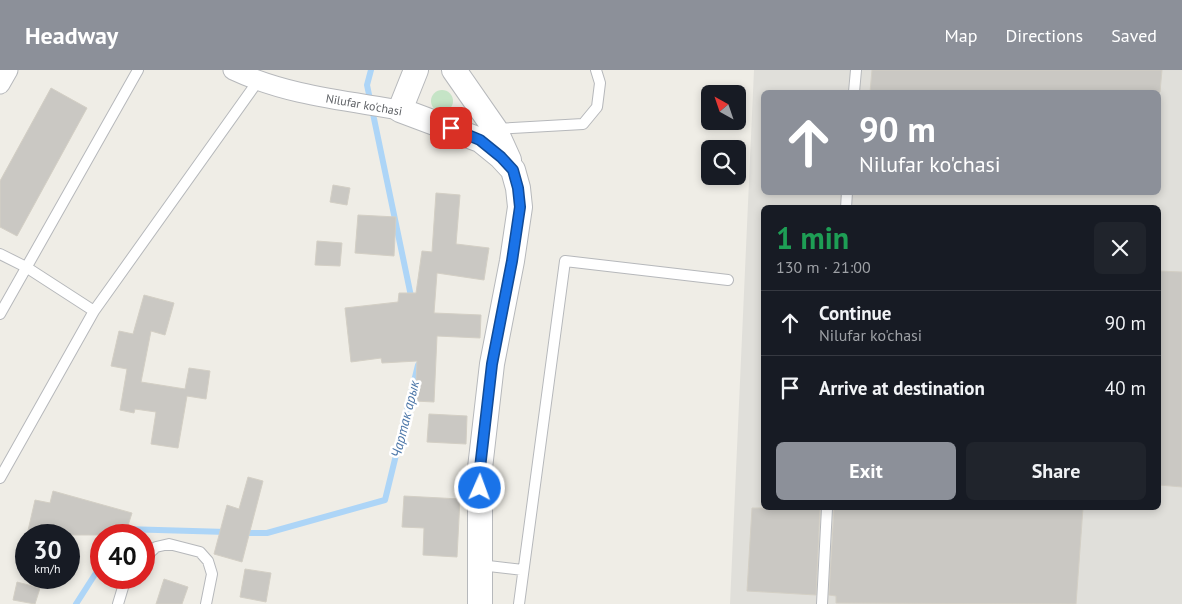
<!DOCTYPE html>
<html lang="en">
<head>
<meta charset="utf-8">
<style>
  body { margin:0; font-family:"PT Sans",sans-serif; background:#20242c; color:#f1f3f6; height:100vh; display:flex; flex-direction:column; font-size:19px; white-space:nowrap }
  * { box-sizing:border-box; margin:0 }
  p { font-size:16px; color:#9ea1a6 }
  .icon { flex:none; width:28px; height:28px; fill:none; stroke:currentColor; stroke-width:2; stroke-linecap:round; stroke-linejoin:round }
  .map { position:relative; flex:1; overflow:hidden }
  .details { position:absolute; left:761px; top:135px; width:400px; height:305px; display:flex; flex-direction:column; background:#171b24; border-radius:8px; box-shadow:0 2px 8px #0003 }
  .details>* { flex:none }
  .top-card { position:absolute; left:761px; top:20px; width:400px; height:105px; border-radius:8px; box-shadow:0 2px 8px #0003; background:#8c9099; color:#fff; overflow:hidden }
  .needle { width:32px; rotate:320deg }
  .fabs { position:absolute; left:701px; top:15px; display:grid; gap:10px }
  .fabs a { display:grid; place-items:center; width:45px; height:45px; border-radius:8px; background:#171b24; box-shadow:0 2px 8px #0003; font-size:25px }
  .speed { position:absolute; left:15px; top:454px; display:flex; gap:10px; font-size:25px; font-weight:700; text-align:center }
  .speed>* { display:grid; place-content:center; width:65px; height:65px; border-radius:50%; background:#171b24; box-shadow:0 2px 8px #0003; line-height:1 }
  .speed small { font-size:12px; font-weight:400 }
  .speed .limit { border:8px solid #d22; background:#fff; color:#111 }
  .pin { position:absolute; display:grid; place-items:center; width:42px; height:42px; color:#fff; margin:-21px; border-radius:10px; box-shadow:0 2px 8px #0006 }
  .me { position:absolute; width:55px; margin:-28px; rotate:2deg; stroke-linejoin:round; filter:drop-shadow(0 0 4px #0008) }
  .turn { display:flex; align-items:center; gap:18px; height:105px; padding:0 15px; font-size:22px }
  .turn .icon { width:65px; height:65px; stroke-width:2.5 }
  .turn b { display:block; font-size:35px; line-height:42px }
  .round { display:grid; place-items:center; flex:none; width:52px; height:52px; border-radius:8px; background:#20242c }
  .summary { display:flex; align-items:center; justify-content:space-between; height:85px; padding:0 15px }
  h1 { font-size:30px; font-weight:800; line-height:38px; color:#1e9e55 }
  .cta { display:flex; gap:10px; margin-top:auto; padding:10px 15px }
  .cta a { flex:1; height:58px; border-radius:8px; background:#8c9099; color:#fff; font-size:20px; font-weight:800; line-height:58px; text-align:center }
  .cta a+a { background:#20242c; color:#f1f3f6 }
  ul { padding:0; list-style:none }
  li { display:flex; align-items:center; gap:15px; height:65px; padding:0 15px; border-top:1px solid #363941 }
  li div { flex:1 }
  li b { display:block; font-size:19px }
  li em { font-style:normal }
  header { display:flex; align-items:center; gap:30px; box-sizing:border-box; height:70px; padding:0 25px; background:#8c9099; color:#fff }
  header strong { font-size:24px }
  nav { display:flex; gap:28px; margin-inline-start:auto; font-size:18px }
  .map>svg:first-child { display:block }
</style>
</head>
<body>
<header>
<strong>Headway</strong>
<nav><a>Map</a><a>Directions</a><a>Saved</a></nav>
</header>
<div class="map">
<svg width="1182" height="534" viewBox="0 0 1182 534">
  <rect width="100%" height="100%" fill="#efede6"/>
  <path fill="#e0dfda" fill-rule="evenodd" d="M 754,0 L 1182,0 L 1182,534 L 730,534 ZM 764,22 L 1159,22 L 1159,122 L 764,122 ZM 764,138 L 1159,138 L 1159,438 L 764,438 Z"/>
  <path fill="#c5e4c6" d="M431 31a11 11 0 1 1 22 0a11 11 0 1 1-22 0Z"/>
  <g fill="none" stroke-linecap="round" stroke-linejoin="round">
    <path stroke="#add5f7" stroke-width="6" d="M 371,0 L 367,15 L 412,231
      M 242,463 L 267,463 L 385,430 L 418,295
      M 120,465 L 124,459 L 227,462
      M 76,534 L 101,495"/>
  </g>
  <path fill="#cac8c3" stroke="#d3cfc5" d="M 872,0 L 1162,0 L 1160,22 L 870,22 Z
    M 51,18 L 87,38 L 17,166 L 0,157 L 0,111 Z
    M 333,115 L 350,118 L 347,135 L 330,132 Z
    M 436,123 L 460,125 L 456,174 L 489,178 L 484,210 L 437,203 L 434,243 L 481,245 L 480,268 L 437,266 L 434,332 L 415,331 L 417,291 L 382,293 L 381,288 L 351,292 L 345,238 L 398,232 L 399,223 L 416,223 L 422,181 L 432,182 Z
    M 358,145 L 396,147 L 394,186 L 355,183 Z
    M 317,171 L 342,173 L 340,196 L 315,195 Z
    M 1159,201 L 1182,202 L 1182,417 L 1159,415 Z
    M 144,225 L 174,233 L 165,265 L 151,261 L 141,312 L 185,319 L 189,298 L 210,301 L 206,329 L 187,326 L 178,378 L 151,374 L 156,342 L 135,339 L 134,343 L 120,340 L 127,299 L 111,296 L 119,261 L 133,264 Z
    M 429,344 L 467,346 L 466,374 L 427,372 Z
    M 248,407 L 263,411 L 242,492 L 214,484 L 227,435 L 239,439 Z
    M 53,421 L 132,443 L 125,465 L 27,465 L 35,430 L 50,433 Z
    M 404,426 L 460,429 L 457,487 L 423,485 L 424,458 L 402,457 Z
    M 752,438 L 820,438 L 816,525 L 747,521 Z
    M 834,438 L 1083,438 L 1076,534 L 836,533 L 836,526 L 829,525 Z
    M 245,499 L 271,503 L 266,532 L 240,527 Z
    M 164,509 L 188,517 L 182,534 L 156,534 Z
    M 17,512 L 40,518 L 35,534 L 13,530 Z"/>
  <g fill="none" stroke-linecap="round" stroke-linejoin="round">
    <g stroke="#b6b8bb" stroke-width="12">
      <path id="service" d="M 854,22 L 856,0
        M 496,59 L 583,54 L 597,37 L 600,13 L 596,0
        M 846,138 L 847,122
        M 0,184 L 26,197 L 94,241
        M 0,244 L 138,0
        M 0,408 L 94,241 L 258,11
        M 144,488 L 156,477 L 169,474 L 200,482 L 208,491 L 212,504 L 206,534
        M 480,495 L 523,500
        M 118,534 L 124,514 L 128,508
        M 519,534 L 565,191 L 728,210
        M 822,534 L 827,438"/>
    </g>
    <g stroke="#b6b8bb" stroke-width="21">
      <path id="minor" d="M 233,0 C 286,25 342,30 400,40
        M 0,14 L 8,0"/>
    </g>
    <g stroke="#b6b8bb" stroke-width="26">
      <path id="tertiary" d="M 416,0 L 400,40 L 480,70 L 501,87 L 513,100 L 518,118 L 520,137 L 512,191 L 492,294 L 480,398 L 480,534
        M 454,0 L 495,59 L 509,90"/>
    </g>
    <use href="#service" stroke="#fff" stroke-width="10"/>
    <use href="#minor" stroke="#fff" stroke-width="19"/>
    <use href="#tertiary" stroke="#fff" stroke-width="24"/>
  </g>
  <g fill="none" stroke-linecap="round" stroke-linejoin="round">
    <g stroke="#114b97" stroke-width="12">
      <path id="route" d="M 451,58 L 480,70 L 501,87 L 513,100 L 518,118 L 520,137 L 512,191 L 492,294 L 480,398 L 480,418"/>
    </g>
    <use href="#route" stroke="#1a73e8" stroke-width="9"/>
  </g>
  <g text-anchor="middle" stroke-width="5" stroke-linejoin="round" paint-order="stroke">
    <g font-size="12" fill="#5e6165" stroke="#fff">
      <text transform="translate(364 35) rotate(10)" y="4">Nilufar ko'chasi</text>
    </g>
    <g font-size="14" font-style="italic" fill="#4b76a8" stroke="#fff">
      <text transform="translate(405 349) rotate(-76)" y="5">Чартак арык</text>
    </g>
  </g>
</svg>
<div class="fabs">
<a><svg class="needle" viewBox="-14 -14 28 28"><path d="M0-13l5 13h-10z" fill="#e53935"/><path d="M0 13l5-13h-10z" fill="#9ea1a6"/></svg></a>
<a><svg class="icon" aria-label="search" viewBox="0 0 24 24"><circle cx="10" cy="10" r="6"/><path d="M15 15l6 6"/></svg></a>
</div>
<div class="speed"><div>30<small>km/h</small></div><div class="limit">40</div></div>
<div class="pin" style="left:451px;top:58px;background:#d93025"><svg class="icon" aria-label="arrive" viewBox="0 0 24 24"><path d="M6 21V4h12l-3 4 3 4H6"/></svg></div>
<svg class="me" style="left:480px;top:418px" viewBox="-20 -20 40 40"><circle r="17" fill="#1a73e8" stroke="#fff" stroke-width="3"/><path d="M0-11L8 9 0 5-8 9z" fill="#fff"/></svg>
<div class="top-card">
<div class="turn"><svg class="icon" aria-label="ahead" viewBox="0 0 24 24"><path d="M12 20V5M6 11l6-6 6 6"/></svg><div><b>90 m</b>Nilufar ko'chasi</div></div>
</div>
<section class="details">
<div class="summary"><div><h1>1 min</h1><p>130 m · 21:00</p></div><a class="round"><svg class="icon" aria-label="close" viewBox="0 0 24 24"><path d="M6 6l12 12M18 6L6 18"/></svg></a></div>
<ul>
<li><svg class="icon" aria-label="ahead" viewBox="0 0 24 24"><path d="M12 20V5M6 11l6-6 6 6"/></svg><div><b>Continue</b><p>Nilufar ko'chasi</p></div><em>90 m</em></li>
<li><svg class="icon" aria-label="arrive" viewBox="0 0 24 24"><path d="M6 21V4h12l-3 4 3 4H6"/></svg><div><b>Arrive at destination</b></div><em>40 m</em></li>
</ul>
<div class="cta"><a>Exit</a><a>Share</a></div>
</section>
</div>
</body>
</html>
